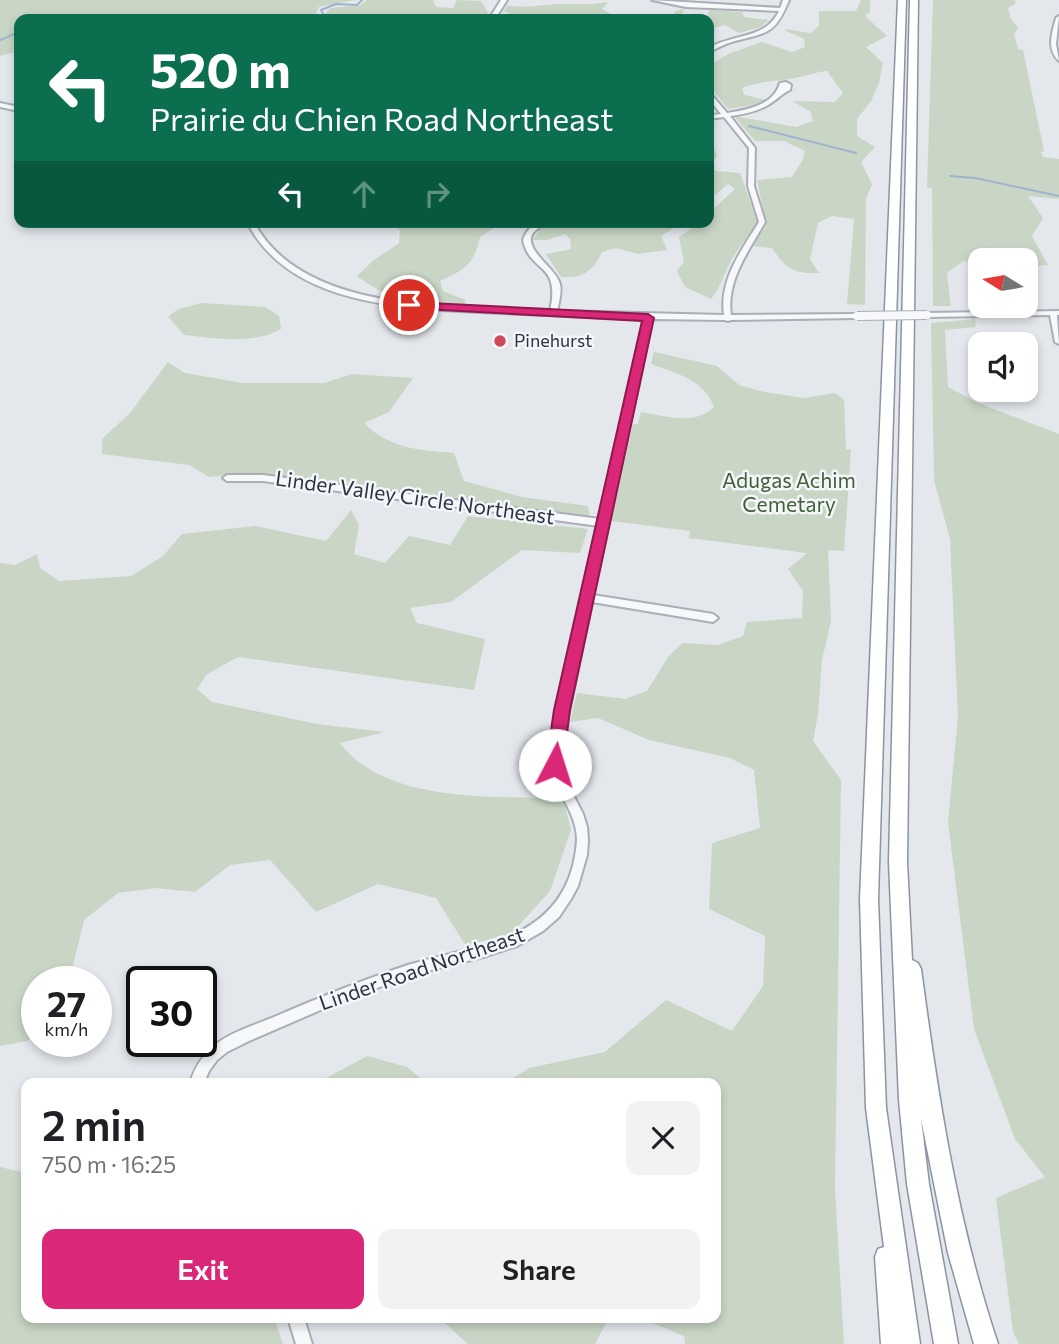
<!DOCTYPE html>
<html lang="en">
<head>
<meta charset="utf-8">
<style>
  body { margin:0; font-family:Commissioner,sans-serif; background:#f2f2f2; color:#202124; height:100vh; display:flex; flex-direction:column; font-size:26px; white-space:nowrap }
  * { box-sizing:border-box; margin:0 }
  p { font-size:23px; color:#757577 }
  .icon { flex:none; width:38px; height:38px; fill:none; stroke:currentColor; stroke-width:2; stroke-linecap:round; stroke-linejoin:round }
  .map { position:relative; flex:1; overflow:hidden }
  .panel { position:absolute; left:21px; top:1078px; width:700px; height:245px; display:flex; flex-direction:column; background:#fff; border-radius:14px; box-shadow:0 4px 10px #0003 }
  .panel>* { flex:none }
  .banner { position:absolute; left:14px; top:14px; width:700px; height:214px; border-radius:14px; box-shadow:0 4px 10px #0003; background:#0b6e4f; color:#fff; overflow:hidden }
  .needle { width:46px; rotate:281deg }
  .fabs { position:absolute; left:968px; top:248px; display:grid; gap:14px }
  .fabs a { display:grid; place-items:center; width:70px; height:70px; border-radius:14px; background:#fff; box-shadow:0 4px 10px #0003; font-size:35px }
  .speed { position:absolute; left:21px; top:966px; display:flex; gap:14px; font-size:35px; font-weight:700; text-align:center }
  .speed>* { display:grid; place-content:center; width:91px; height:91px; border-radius:50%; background:#fff; box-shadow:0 4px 10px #0003; line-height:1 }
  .speed small { font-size:18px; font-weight:400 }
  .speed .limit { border:4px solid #111; border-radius:10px; background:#fff; color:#111 }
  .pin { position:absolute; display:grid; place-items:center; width:60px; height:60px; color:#fff; margin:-30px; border:4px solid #fff; border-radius:50%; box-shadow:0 2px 7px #0007 }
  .me { position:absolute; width:77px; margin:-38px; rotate:5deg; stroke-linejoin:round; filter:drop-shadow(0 0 5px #0008) }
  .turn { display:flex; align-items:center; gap:24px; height:147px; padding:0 21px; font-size:32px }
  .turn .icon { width:91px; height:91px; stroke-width:2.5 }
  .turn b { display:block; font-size:49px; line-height:60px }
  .lanes { display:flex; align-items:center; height:66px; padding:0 21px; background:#0003; justify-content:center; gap:35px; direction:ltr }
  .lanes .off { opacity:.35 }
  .round { display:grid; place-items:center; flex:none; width:74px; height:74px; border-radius:14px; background:#f2f2f2 }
  .head { display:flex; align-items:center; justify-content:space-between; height:119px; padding:0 21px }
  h1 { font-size:42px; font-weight:600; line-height:52px }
  .action { display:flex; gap:14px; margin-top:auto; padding:14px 21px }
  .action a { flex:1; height:80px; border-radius:14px; background:#db2777; color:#fff; font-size:28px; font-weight:600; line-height:80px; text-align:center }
  .action a+a { background:#f2f2f2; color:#202124 }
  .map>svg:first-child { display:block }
</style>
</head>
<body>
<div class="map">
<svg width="1059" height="1344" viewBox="0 0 1059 1344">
  <rect width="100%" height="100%" fill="#e4e7ec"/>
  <path fill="#c9d6c5" d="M 0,0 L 355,0 L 319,7 L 315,16 L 317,19 L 19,19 L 19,51 L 0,56 Z
    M 367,0 L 433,0 L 436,7 L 453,8 L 457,0 L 481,1 L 489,14 L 482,19 L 329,19 L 326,13 L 330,8 L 360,5 Z
    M 861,0 L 870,0 L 870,12 L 865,16 L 887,36 L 866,47 L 883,63 L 879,83 L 871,101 L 857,119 L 857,136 L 875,147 L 861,162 L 872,184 L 866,199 L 865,305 L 847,304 L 854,219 L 832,216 L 818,223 L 810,259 L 819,273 C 794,274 786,269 772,248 L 752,246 L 766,225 L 757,180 L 792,177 L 802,161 L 805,151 L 784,141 L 755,141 L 734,116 L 796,127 L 813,121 L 810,111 L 792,101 L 835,102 L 843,93 L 827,71 C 816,72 809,75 799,77 C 780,82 761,80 742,88 L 744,95 L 766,100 L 759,104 L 728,109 L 709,85 L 709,66 L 728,54 L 762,42 L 792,52 L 805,47 L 804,39 L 786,31 L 786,29 L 810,33 L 819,26 L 819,11 L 856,11 Z
    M 933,0 L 1015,0 L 1016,3 L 1008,8 L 1011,19 L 1018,28 L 1014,34 L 1018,49 L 1023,50 L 1044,151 L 1041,152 L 1043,157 L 1059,159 L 1059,199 L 1028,196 L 1043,218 L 1032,236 L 1048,265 L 1026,267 L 1026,261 L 980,261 L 980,264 L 963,261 L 947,273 L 951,306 L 933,306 L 932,188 L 927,187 Z
    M 605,2 L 608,3 L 602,9 L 614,16 L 638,19 L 498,19 L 509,18 L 512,15 L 504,11 L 507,5 C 527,9 542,4 562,4 C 577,3 591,6 605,2 Z
    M 684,9 L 681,17 L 706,17 L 710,10 L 742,12 L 744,17 L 769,20 L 760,27 L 739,33 L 725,25 L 709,29 L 709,19 L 668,19 L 676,11 Z
    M 709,143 L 712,143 L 717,156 L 710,164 L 716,171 L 740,173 L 757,221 C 751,235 743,242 735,254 C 725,268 723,285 711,299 L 685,287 L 677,271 L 684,262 L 679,237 L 700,222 L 709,222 L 709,213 L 735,189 L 728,184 L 709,200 Z
    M 383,222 L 492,222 L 494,228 L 480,237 C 474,265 464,270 440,281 L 443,291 L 466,300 L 463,306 C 418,301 395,305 357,276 L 374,260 L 399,243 L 400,230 Z
    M 550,222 L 684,222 L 661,236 L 667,250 L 637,254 L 616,248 L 602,252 C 592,272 584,278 561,277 L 546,254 L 571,249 L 570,239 L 565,234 L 547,240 L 533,240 L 539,230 Z
    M 202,303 L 265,307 L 279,316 L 281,329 C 254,345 215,338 184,335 L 168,317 L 178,309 Z
    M 975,319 L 976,327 L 945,330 L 948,387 L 976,402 L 1059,434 L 1059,1344 L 1019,1344 L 1013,1332 L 996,1198 L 1045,1177 L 1015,1139 L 974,1029 L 948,822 L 958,717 L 950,539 L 934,480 L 931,323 Z
    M 654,352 L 717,366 L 739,385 L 764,392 L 804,398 L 835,393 L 844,400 L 846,449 L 851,450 L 844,551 L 828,550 L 831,621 L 822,660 L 818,714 L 813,741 L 841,780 L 835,1189 L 844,1344 L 685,1344 L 684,1336 L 640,1318 L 716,1318 L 716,1083 L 506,1083 L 529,1068 L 605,1052 L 666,1000 L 732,1031 L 763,986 L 765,936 L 709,909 L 712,843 L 760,828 L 754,770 L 730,758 L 649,740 L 598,718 L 570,722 L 577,693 L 625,699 L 647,691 L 668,657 L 682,643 L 717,645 L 743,636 L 747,622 L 802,618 L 803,591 L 788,569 L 807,553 L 689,538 L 690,531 L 611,521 L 633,424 L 638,424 L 641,412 C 665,416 695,426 714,407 C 705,380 676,373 651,364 Z
    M 168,362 L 185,373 L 243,383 L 324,383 L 352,374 L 413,378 L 389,412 L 364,423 C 390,449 419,450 454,453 L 464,481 L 522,497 L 588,506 L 590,518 L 248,473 L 209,477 L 189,465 L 102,454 L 102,439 L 130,413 Z
    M 351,510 L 359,525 L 354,554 L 385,563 L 409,536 L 450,545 L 468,516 L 588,529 L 580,553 L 522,550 L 451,602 L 410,608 L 417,623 L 485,639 L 474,690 L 238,657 L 207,674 L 197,689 L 212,702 L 317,724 L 384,732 L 340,743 C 386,804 494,796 563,798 L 571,830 L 550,891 L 512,933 L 466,946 L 436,898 L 378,884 L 316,912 L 270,860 L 230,865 L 195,892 L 156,888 L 118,893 L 84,920 L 71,974 L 74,982 L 37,982 L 37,1034 L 27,1041 L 0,1046 L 0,563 L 15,565 L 37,554 L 40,568 L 59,581 L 131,576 L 163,556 L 182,534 L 255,526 L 326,541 Z
    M 367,1056 L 407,1067 L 426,1083 L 317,1083 Z
    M 0,1167 L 26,1173 L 26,1318 L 274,1318 L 283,1344 L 0,1344 Z
    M 439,1318 L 609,1318 L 595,1344 L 468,1344 Z"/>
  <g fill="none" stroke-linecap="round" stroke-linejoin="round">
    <path stroke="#9fb4cc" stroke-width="2" d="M 326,19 L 321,10 L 336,4 L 357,5 L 362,0
      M 387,19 L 394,19
      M 418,19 L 464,16 L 466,19
      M 504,19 L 532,19
      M 0,40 L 19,32
      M 749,126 L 856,153
      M 950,176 L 975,178 L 1059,196"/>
    <g stroke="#a9aeb7" stroke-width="4">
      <path id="minor" d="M 501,0 L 507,0 L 495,19 L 489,19 Z
        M 652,0 L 780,8 L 783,0 L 789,0 C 775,34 769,32 735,41 C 726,43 718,48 709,52 L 709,48 C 735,33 765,40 779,11 L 686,7 Z
        M 1059,16 L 1056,44 L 1059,61 C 1046,49 1052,33 1056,18 Z
        M 786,82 L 791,85 L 790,90 C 781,94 777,100 768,105 C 756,112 743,114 730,116 L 755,148 L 754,186 L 765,222 C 749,251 726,280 731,315 L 857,314 L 861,316 L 857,318 L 731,320 L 728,321 L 725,320 L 652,319 L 593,595 L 713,614 L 718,618 L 713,622 L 592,602 L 560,755 L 566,781 L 583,814 L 587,827 L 588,840 L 587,855 L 578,886 L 571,899 L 559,917 L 543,931 L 517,946 L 483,957 L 423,972 L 385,985 L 332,1005 L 249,1041 L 227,1052 L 217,1060 L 209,1071 L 204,1083 L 190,1083 C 204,1039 235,1033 274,1017 C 318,998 363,980 408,965 C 463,947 535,946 565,887 C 572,873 576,856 577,840 C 577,818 563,800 555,781 C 552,772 550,764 548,755 L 599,526 L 263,481 L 227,481 L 223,478 L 227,475 L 263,475 L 600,519 L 644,319 C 598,318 552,315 505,313 C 419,309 292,311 247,222 L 254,222 C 302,315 459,306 550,311 C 561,261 530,274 523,240 C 527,229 534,222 545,222 C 542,226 536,229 533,233 C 522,249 556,268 560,284 C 562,293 559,302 557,311 L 724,315 C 719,280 741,251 759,222 L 748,186 L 749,148 L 724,117 L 709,119 L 709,115 L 721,114 L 709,99 L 709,93 L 711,94 L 727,113 C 747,110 774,105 780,83 Z
        M 0,103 L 19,107 L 19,111 L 0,107 Z
        M 1059,311 L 1059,315 L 1057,315 L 1059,344 L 1055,342 L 1050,315 L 927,317 L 923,315 L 927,313 Z
        M 288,1318 L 304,1318 L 312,1344 L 296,1344 Z"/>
    </g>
    <g stroke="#8b94a3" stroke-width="3">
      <path id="highway" d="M 898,0 L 906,0 L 878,899 L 886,1108 L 920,1344 L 881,1344 L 875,1257 L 878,1249 L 884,1247 L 866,1108 L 860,899 Z
        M 910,0 L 918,0 L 907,862 L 912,960 L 918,963 L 921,969 C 938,1096 957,1222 998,1344 L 974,1344 L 948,1253 L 921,1119 L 929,1184 L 958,1344 L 934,1344 L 907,1184 L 899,1100 L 889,862 Z"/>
    </g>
    <use href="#minor" fill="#f7f8fa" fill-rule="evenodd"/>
    <use href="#highway" fill="#fff" fill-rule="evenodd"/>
    <g stroke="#a9aeb7" stroke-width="10" stroke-linecap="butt">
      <path id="minor-bridge" d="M 857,316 L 927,315"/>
    </g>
    <use href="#minor-bridge" stroke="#f7f8fa" stroke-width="8"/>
  </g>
  <path fill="#db2777" stroke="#8e194d" stroke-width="2" d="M 409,302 L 648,314 L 654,318 L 570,710 L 563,765 L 561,770 L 549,770 L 546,765 L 554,710 L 642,321 L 405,308 L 403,305 Z"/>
  <circle fill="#d1495b" stroke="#f4f6f9" stroke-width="2.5" cx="500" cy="341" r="7"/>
  <g text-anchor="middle" stroke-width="5" stroke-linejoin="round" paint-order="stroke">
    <g font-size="18" fill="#2b3445" stroke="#f4f6f9" text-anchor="start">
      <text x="514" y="347">Pinehurst</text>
    </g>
    <g font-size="21" fill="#3f6138" stroke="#f4f6f9">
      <text x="789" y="488">Adugas Achim<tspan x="789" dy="24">Cemetary</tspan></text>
    </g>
    <g font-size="21" fill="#2b3445" stroke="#f4f6f9">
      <text transform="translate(415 498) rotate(8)" y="7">Linder Valley Circle Northeast</text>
      <text transform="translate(422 969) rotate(-19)" y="7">Linder Road Northeast</text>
    </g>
  </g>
</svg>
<div class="fabs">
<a><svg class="needle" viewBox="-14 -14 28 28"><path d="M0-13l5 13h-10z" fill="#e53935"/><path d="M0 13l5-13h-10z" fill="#757577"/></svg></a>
<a><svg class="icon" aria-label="sound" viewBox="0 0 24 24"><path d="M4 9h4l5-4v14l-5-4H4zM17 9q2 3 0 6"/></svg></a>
</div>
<div class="speed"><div>27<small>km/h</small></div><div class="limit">30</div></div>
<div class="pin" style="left:409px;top:305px;background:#d93025"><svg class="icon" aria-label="arrive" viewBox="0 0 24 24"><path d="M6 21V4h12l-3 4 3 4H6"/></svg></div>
<svg class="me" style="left:555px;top:765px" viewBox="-20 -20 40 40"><circle r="19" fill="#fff"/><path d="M0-13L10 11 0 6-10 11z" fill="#db2777"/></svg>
<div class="banner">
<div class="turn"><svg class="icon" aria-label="left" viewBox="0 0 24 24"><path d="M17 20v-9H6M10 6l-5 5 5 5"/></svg><div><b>520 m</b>Prairie du Chien Road Northeast</div></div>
<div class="lanes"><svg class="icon" aria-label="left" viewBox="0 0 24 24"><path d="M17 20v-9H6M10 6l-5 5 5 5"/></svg><svg class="icon off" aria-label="ahead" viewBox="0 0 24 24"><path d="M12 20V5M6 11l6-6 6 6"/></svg><svg class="icon off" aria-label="right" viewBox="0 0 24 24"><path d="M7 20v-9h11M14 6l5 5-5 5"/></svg></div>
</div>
<section class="panel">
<div class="head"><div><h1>2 min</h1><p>750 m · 16:25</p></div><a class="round"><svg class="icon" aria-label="close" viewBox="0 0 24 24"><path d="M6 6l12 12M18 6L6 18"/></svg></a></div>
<div class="action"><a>Exit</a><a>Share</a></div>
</section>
</div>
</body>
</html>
